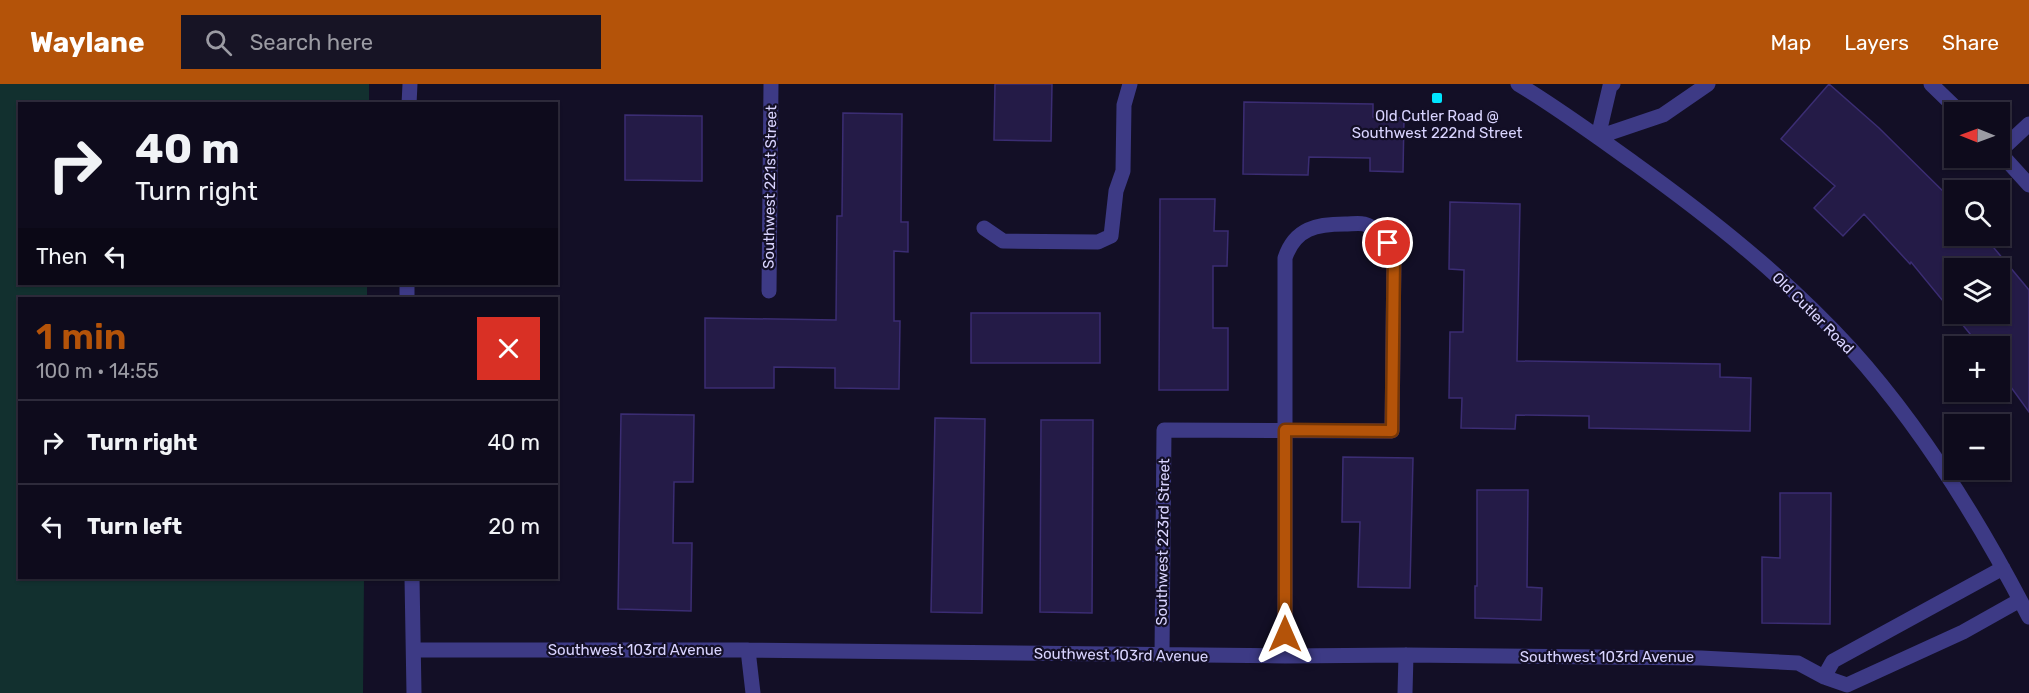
<!DOCTYPE html>
<html lang="en">
<head>
<meta charset="utf-8">
<style>
  body { margin:0; font-family:Rubik,sans-serif; background:#171425; color:#f1f3f6; height:100vh; display:flex; flex-direction:column; font-size:22px; white-space:nowrap }
  * { box-sizing:border-box; margin:0 }
  p { font-size:20px; color:#9b9ba3 }
  .icon { flex:none; width:33px; height:33px; fill:none; stroke:currentColor; stroke-width:2; stroke-linecap:round; stroke-linejoin:round }
  .map { position:relative; flex:1; overflow:hidden }
  .sheet { position:absolute; left:18px; top:213px; width:540px; height:282px; display:flex; flex-direction:column; background:#0e0b1c; border-radius:0px; box-shadow:0 2px 4px #0004,0 0 0 2px #2e2b3b }
  .sheet>* { flex:none }
  .hud { position:absolute; left:18px; top:18px; width:540px; height:183px; border-radius:0px; box-shadow:0 2px 4px #0004,0 0 0 2px #2e2b3b; background:#0e0b1c; color:#f1f3f6; overflow:hidden }
  .needle { width:39px; rotate:271deg }
  .fabs { position:absolute; left:1944px; top:18px; display:grid; gap:12px }
  .fabs a { display:grid; place-items:center; width:66px; height:66px; border-radius:0px; background:#0e0b1c; box-shadow:0 2px 4px #0004,0 0 0 2px #2e2b3b; font-size:30px }
  .pin { position:absolute; display:grid; place-items:center; width:51px; height:51px; color:#fff; margin:-26px; border:3px solid #fff; border-radius:50%; box-shadow:0 2px 6px #0007 }
  .me { position:absolute; width:66px; margin:-33px; rotate:0deg; stroke-linejoin:round; filter:drop-shadow(0 0 4px #0008) }
  .turn { display:flex; align-items:center; gap:21px; height:126px; padding:0 18px; font-size:27px }
  .turn .icon { width:78px; height:78px; stroke-width:2.5 }
  .turn b { display:block; font-size:42px; line-height:51px }
  .then { display:flex; align-items:center; height:57px; padding:0 18px; background:#0003; gap:12px; font-size:22px }
  .round { display:grid; place-items:center; flex:none; width:63px; height:63px; border-radius:0px; background:#171425 }
  .headline { display:flex; align-items:center; justify-content:space-between; height:102px; padding:0 18px }
  h1 { font-size:36px; font-weight:600; line-height:45px; color:#b45309 }
  ul { padding:0; list-style:none }
  li { display:flex; align-items:center; gap:18px; height:84px; padding:0 18px; border-top:2px solid #2e2b3b }
  li div { flex:1 }
  li b { display:block; font-size:22px }
  li em { font-style:normal }
  header { display:flex; align-items:center; gap:36px; box-sizing:border-box; height:84px; padding:0 30px; background:#b45309; color:#fff }
  header strong { font-size:28px }
  nav { display:flex; gap:33px; margin-inline-start:auto; font-size:21px }
  .search { width:420px; height:54px; background:#171425; display:flex; align-items:center; gap:15px; box-sizing:border-box; padding:0 21px; border-radius:0px; color:#9b9ba3; font-size:22px }
  .map>svg:first-child { display:block }
</style>
</head>
<body>
<header>
<strong>Waylane</strong>
<div class="search"><svg class="icon" aria-label="search" viewBox="0 0 24 24"><circle cx="10" cy="10" r="6"/><path d="M15 15l6 6"/></svg>Search here</div>
<nav><a>Map</a><a>Layers</a><a>Share</a></nav>
</header>
<div class="map">
<svg width="2029" height="609" viewBox="0 0 2029 609">
  <rect width="100%" height="100%" fill="#130f26"/>
  <path fill="#12302f" d="M 0,0 L 369,0 L 369,19 L 20,20 L 20,200 L 367,200 L 367,214 L 20,214 L 20,494 L 364,494 L 363,609 L 0,609 Z"/>
  <path fill="#241b47" stroke="#3b2d73" stroke-width="1.5" fill-rule="evenodd" d="M 995,0 L 1052,0 L 1051,57 L 994,56 Z
    M 1829,0 L 1879,44 L 1954,118 L 1954,152 L 1984,152 L 2029,206 L 2029,328 L 2000,288 L 2000,262 L 1980,262 L 1911,178 L 1910,180 L 1864,130 L 1843,152 L 1814,124 L 1835,102 L 1781,55 ZM 1954,184 L 2000,184 L 2000,230 L 1954,230 Z
    M 1244,18 L 1373,20 L 1373,33 L 1404,34 L 1403,88 L 1370,87 L 1370,74 L 1309,73 L 1308,91 L 1243,90 Z
    M 843,29 L 902,30 L 901,138 L 908,138 L 908,168 L 894,167 L 894,237 L 900,237 L 899,305 L 835,304 L 835,284 L 774,283 L 774,304 L 705,304 L 705,234 L 836,236 L 837,132 L 842,132 Z
    M 625,31 L 702,32 L 702,97 L 625,96 Z
    M 1160,115 L 1215,115 L 1214,147 L 1228,147 L 1227,182 L 1213,182 L 1213,244 L 1228,244 L 1228,306 L 1159,306 Z
    M 1450,118 L 1520,120 L 1517,277 L 1720,280 L 1720,293 L 1751,294 L 1750,347 L 1589,344 L 1589,332 L 1516,331 L 1515,345 L 1461,344 L 1462,314 L 1449,314 L 1450,248 L 1463,248 L 1464,186 L 1449,185 Z
    M 971,229 L 1100,229 L 1100,279 L 971,279 Z
    M 621,330 L 694,331 L 693,398 L 674,398 L 673,459 L 692,459 L 691,527 L 618,525 Z
    M 935,334 L 985,335 L 982,529 L 931,528 Z
    M 1041,336 L 1093,336 L 1092,529 L 1040,528 Z
    M 1343,373 L 1413,374 L 1410,504 L 1358,503 L 1360,438 L 1342,438 Z
    M 1477,406 L 1528,406 L 1527,503 L 1542,504 L 1541,536 L 1475,534 L 1475,502 L 1477,502 Z
    M 1780,409 L 1831,409 L 1830,540 L 1762,539 L 1762,473 L 1780,474 Z"/>
  <g fill="none" stroke-linecap="round" stroke-linejoin="round">
    <path stroke="#3d3a85" stroke-width="15" d="M 1518,0 C 1558,24 1596,52 1634,79 C 1712,135 1786,194 1851,265 C 1923,345 1980,438 2029,533
      M 1931,0 L 1960,28
      M 409,20 L 410,0
      M 1598,53 L 1663,31 L 1708,0
      M 1598,53 L 1610,2 L 1613,0
      M 2000,67 L 2029,40
      M 2000,69 L 2029,101
      M 984,144 L 1003,157 L 1098,158 L 1111,152 L 1116,107 L 1123,87 L 1124,21 L 1130,0
      M 769,207 L 771,0
      M 407,214 L 407,200
      M 412,494 L 414,609
      M 414,566 L 748,566 L 1285,572 L 1406,571 L 1701,574 L 1798,579 L 1824,593 L 1847,601 L 1963,548 L 2020,516
      M 748,566 L 753,609
      M 1162,571 L 1164,346 L 1392,347 L 1394,170 C 1388,158 1379,144 1364,140 C 1359,139 1351,140 1345,140 C 1317,140 1295,144 1285,174 L 1285,572
      M 1824,593 L 1833,577 L 2003,484
      M 1405,609 L 1406,571"/>
  </g>
  <g fill="none" stroke-linecap="round" stroke-linejoin="round">
    <g stroke="#753606" stroke-width="15">
      <path id="route" d="M 1285,550 L 1285,346 L 1392,347 L 1394,170 L 1388,159"/>
    </g>
    <use href="#route" stroke="#b45309" stroke-width="10"/>
  </g>
  <rect fill="#00e5ff" stroke="#130f26" stroke-width="2" x="1431" y="8" width="12" height="12" rx="3"/>
  <g text-anchor="middle" stroke-width="4.5" stroke-linejoin="round" paint-order="stroke">
    <g font-size="15" fill="#d9d4ff" stroke="#130f26">
      <text x="1437" y="37">Old Cutler Road @<tspan x="1437" dy="17">Southwest 222nd Street</tspan></text>
    </g>
    <g font-size="15" fill="#d9d4ff" stroke="#130f26">
      <text transform="translate(770 103) rotate(-89)" y="5">Southwest 221st Street</text>
      <text transform="translate(1813 229) rotate(45)" y="5">Old Cutler Road</text>
      <text transform="translate(1163 458) rotate(-89)" y="5">Southwest 223rd Street</text>
      <text x="635" y="571">Southwest 103rd Avenue</text>
      <text transform="translate(1121 571) rotate(1)" y="5">Southwest 103rd Avenue</text>
      <text x="1607" y="578">Southwest 103rd Avenue</text>
    </g>
  </g>
</svg>
<div class="fabs">
<a><svg class="needle" viewBox="-14 -14 28 28"><path d="M0-13l5 13h-10z" fill="#e53935"/><path d="M0 13l5-13h-10z" fill="#9b9ba3"/></svg></a>
<a><svg class="icon" aria-label="search" viewBox="0 0 24 24"><circle cx="10" cy="10" r="6"/><path d="M15 15l6 6"/></svg></a>
<a><svg class="icon" aria-label="layers" viewBox="0 0 24 24"><path d="M12 4l9 5-9 5-9-5zM3 14l9 5 9-5"/></svg></a>
<a>+</a>
<a>−</a>
</div>
<div class="pin" style="left:1388px;top:159px;background:#d93025"><svg class="icon" aria-label="arrive" viewBox="0 0 24 24"><path d="M6 21V4h12l-3 4 3 4H6"/></svg></div>
<svg class="me" style="left:1285px;top:550px" viewBox="-20 -20 40 40"><path d="M0-17L14 15 0 8-14 15z" fill="#b45309" stroke="#fff" stroke-width="4"/></svg>
<div class="hud">
<div class="turn"><svg class="icon" aria-label="right" viewBox="0 0 24 24"><path d="M7 20v-9h11M14 6l5 5-5 5"/></svg><div><b>40 m</b>Turn right</div></div>
<div class="then">Then<svg class="icon" aria-label="left" viewBox="0 0 24 24"><path d="M17 20v-9H6M10 6l-5 5 5 5"/></svg></div>
</div>
<section class="sheet">
<div class="headline"><div><h1>1 min</h1><p>100 m · 14:55</p></div><a class="round" style="background:#d93025;color:#fff"><svg class="icon" aria-label="close" viewBox="0 0 24 24"><path d="M6 6l12 12M18 6L6 18"/></svg></a></div>
<ul>
<li><svg class="icon" aria-label="right" viewBox="0 0 24 24"><path d="M7 20v-9h11M14 6l5 5-5 5"/></svg><div><b>Turn right</b></div><em>40 m</em></li>
<li><svg class="icon" aria-label="left" viewBox="0 0 24 24"><path d="M17 20v-9H6M10 6l-5 5 5 5"/></svg><div><b>Turn left</b></div><em>20 m</em></li>
</ul>
</section>
</div>
</body>
</html>
